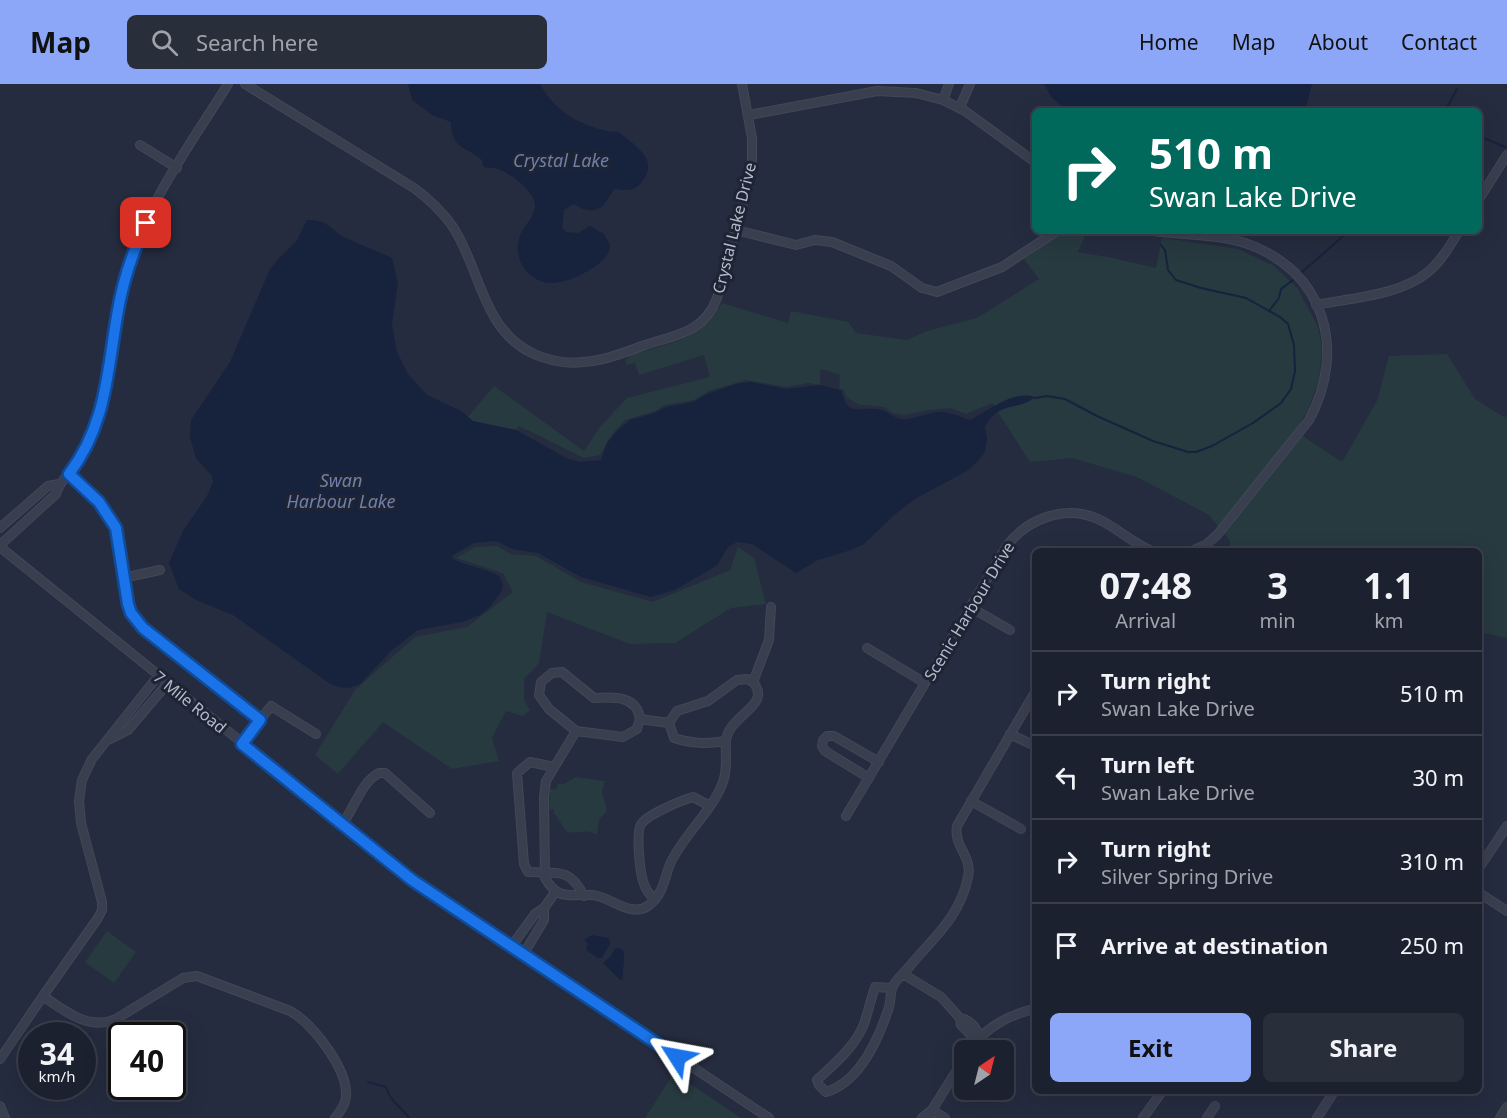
<!DOCTYPE html>
<html lang="en">
<head>
<meta charset="utf-8">
<style>
  body { margin:0; font-family:"Noto Sans",sans-serif; background:#292e3b; color:#f1f3f6; height:100vh; display:flex; flex-direction:column; font-size:22px; white-space:nowrap }
  * { box-sizing:border-box; margin:0 }
  p { font-size:20px; color:#a0a3aa }
  .icon { flex:none; width:33px; height:33px; fill:none; stroke:currentColor; stroke-width:2; stroke-linecap:round; stroke-linejoin:round }
  .map { position:relative; flex:1; overflow:hidden }
  .drawer { position:absolute; left:1032px; top:464px; width:450px; height:546px; display:flex; flex-direction:column; background:#1c212f; border-radius:9px; box-shadow:0 6px 24px #0002,0 0 0 2px #3a3e4b }
  .drawer>* { flex:none }
  .top-card { position:absolute; left:1032px; top:24px; width:450px; height:126px; border-radius:9px; box-shadow:0 6px 24px #0002,0 0 0 2px #3a3e4b; background:#00695c; color:#fff; overflow:hidden }
  .needle { width:39px; rotate:35deg }
  .fabs { position:absolute; left:954px; top:956px; display:grid; gap:12px }
  .fabs a { display:grid; place-items:center; width:60px; height:60px; border-radius:9px; background:#1c212f; box-shadow:0 6px 24px #0002,0 0 0 2px #3a3e4b; font-size:30px }
  .speed { position:absolute; left:18px; top:938px; display:flex; gap:12px; font-size:30px; font-weight:700; text-align:center }
  .speed>* { display:grid; place-content:center; width:78px; height:78px; border-radius:50%; background:#1c212f; box-shadow:0 6px 24px #0002,0 0 0 2px #3a3e4b; line-height:1 }
  .speed small { font-size:15px; font-weight:400 }
  .speed .limit { border:3px solid #111; border-radius:9px; background:#fff; color:#111 }
  .pin { position:absolute; display:grid; place-items:center; width:51px; height:51px; color:#fff; margin:-26px; border-radius:12px; box-shadow:0 3px 9px #0006 }
  .me { position:absolute; width:66px; margin:-33px; rotate:304deg; stroke-linejoin:round; filter:drop-shadow(0 0 4px #0008) }
  .turn { display:flex; align-items:center; gap:21px; height:126px; padding:0 18px; font-size:27px }
  .turn .icon { width:78px; height:78px; stroke-width:2.5 }
  .turn b { display:block; font-size:42px; line-height:51px }
  .eta { display:flex; justify-content:space-evenly; align-items:center; height:102px; text-align:center }
  .eta b { font-size:36px; font-weight:700; line-height:42px }
  .button { display:flex; gap:12px; margin-top:auto; padding:12px 18px }
  .button a { flex:1; height:69px; border-radius:9px; background:#8ca7f8; color:#111; font-size:24px; font-weight:700; line-height:69px; text-align:center }
  .button a+a { background:#292e3b; color:#f1f3f6 }
  ul { padding:0; list-style:none }
  li { display:flex; align-items:center; gap:18px; height:84px; padding:0 18px; border-top:2px solid #3a3e4b }
  li div { flex:1 }
  li b { display:block; font-size:22px }
  li em { font-style:normal }
  header { display:flex; align-items:center; gap:36px; box-sizing:border-box; height:84px; padding:0 30px; background:#8ca7f8; color:#111 }
  header strong { font-size:28px }
  nav { display:flex; gap:33px; margin-inline-start:auto; font-size:21px }
  .search { width:420px; height:54px; background:#292e3b; display:flex; align-items:center; gap:15px; box-sizing:border-box; padding:0 21px; border-radius:9px; color:#a0a3aa; font-size:22px }
  .map>svg:first-child { display:block }
</style>
</head>
<body>
<header>
<strong>Map</strong>
<div class="search"><svg class="icon" aria-label="search" viewBox="0 0 24 24"><circle cx="10" cy="10" r="6"/><path d="M15 15l6 6"/></svg>Search here</div>
<nav><a>Home</a><a>Map</a><a>About</a><a>Contact</a></nav>
</header>
<div class="map">
<svg width="1507" height="1034" viewBox="0 0 1507 1034">
  <rect width="100%" height="100%" fill="#252c3f"/>
  <path fill="#273a40" d="M 1063,147 L 1087,147 L 1078,168 L 1108,173 L 1156,184 L 1162,154 L 1238,165 L 1274,182 L 1298,205 L 1318,243 L 1322,265 L 1319,296 L 1308,326 L 1295,347 L 1342,378 L 1377,317 L 1389,272 L 1447,270 L 1475,315 L 1504,333 L 1507,332 L 1507,554 L 1479,548 L 1479,466 L 1229,466 L 1230,457 L 1209,431 L 1137,393 L 1072,374 L 1030,378 L 992,319 L 966,330 L 950,324 L 928,326 L 904,331 L 893,329 L 884,323 L 860,321 L 847,314 L 843,305 L 839,305 L 840,291 L 822,285 L 820,287 L 820,301 L 808,299 L 786,303 L 746,296 L 709,307 L 694,316 L 665,321 L 655,327 L 625,336 L 610,353 L 600,371 L 584,374 L 519,342 L 516,346 L 480,340 L 467,334 L 494,302 L 584,367 L 599,344 L 627,314 L 710,293 L 704,271 L 639,291 L 635,279 L 627,281 L 625,277 L 630,271 C 666,260 703,256 722,219 L 788,239 L 791,227 L 848,238 L 856,249 L 907,256 L 927,247 L 977,234 L 1039,195 L 1024,175 Z
    M 497,462 L 511,470 L 536,472 L 581,498 L 653,518 L 730,486 L 738,463 L 754,474 L 766,520 L 731,524 L 675,559 L 630,560 L 547,528 L 539,579 L 524,595 L 524,616 L 530,626 L 523,632 L 506,627 L 492,654 L 499,677 L 452,685 L 383,638 L 338,690 L 315,671 L 355,606 L 415,553 L 467,543 L 513,508 L 503,489 L 456,474 L 475,463 Z
    M 576,693 L 605,697 L 602,708 L 607,727 L 599,735 L 597,751 C 587,744 578,750 567,748 L 554,729 L 554,725 L 549,726 L 550,705 L 556,706 L 558,700 L 564,700 Z
    M 107,847 L 136,868 L 114,899 L 85,878 Z
    M 674,989 L 741,1034 L 645,1034 Z"/>
  <path fill="#17223d" d="M 408,0 L 540,0 C 547,14 562,29 576,36 C 585,40 597,45 607,47 C 611,48 617,47 620,49 C 637,63 661,77 640,100 C 633,108 624,106 614,105 C 607,115 603,129 588,126 C 583,126 578,122 573,120 L 564,126 L 562,144 L 566,148 L 578,149 L 590,142 L 604,150 L 610,161 C 609,174 600,179 591,185 C 577,194 554,204 538,196 C 520,187 513,167 521,149 C 526,140 536,130 535,120 C 533,104 500,80 486,84 L 483,82 L 482,76 C 466,62 451,65 451,38 L 432,31 L 412,16 Z
    M 1044,0 L 1312,0 L 1305,27 L 1068,27 L 1052,14 Z
    M 307,136 C 329,135 332,148 348,155 C 363,162 378,167 392,174 L 398,199 L 392,240 L 397,268 L 408,290 L 427,311 L 461,327 L 473,337 L 516,346 L 566,374 L 580,378 L 601,376 L 607,359 L 616,348 L 630,336 L 655,329 L 666,323 L 693,318 L 707,310 L 736,300 L 751,298 L 787,305 L 820,301 L 841,306 C 848,336 861,321 881,326 C 890,328 896,337 907,335 C 917,334 928,329 938,328 C 949,327 960,333 970,336 C 990,326 1012,306 1035,313 C 1017,328 999,316 985,343 L 987,355 L 985,368 L 978,377 L 967,387 L 915,415 L 894,431 L 864,460 L 851,466 L 818,476 L 796,489 L 752,460 L 737,458 L 728,463 L 718,480 L 711,485 L 675,506 L 651,513 L 581,493 L 538,469 L 512,465 L 496,457 L 474,459 L 453,471 L 452,474 C 465,483 485,483 499,492 L 503,501 L 502,507 L 489,524 L 480,531 L 462,538 L 418,546 L 391,567 L 360,600 L 349,604 L 338,603 L 329,599 L 233,531 L 196,516 L 179,505 L 169,479 L 183,447 L 207,412 L 213,398 L 212,392 L 196,374 L 190,353 L 191,336 L 230,278 L 270,185 L 279,174 L 297,156 Z
    M 592,851 L 609,854 L 610,860 L 602,874 L 598,874 L 586,866 L 588,860 L 584,856 Z
    M 618,864 L 623,866 C 626,876 622,884 623,895 L 620,896 L 603,879 L 610,873 L 615,865 Z"/>
  <g fill="none" stroke-linecap="round" stroke-linejoin="round">
    <path stroke="#17223d" stroke-width="2" d="M 1445,27 L 1457,5
      M 1479,52 L 1505,63
      M 1302,188 L 1349,147
      M 1269,227 L 1279,214 L 1281,205 L 1293,196
      M 1035,314 L 1047,312 L 1065,315 L 1097,332 L 1153,357 L 1188,368 L 1196,368 L 1212,362 L 1253,339 L 1281,319 L 1291,305 L 1295,287 L 1294,261 L 1288,240 L 1280,233 L 1246,214 L 1201,204 L 1176,196 L 1168,186 L 1165,166 L 1161,161
      M 368,998 L 386,1003 C 390,1018 401,1022 409,1034"/>
    <g stroke="#424858" stroke-width="10">
      <path id="minor" d="M 245,0 L 414,104 C 429,115 442,127 453,143 C 481,186 482,246 534,270 C 550,277 567,280 583,278 C 604,277 625,268 645,261 C 676,251 705,248 717,214 L 749,97 L 752,78 L 752,54 L 742,0
        M 943,16 L 949,0
        M 960,23 L 970,0
        M 749,31 L 877,7 L 916,9 L 943,16 L 965,27 L 1035,78
        M 140,61 L 177,84
        M 1479,115 L 1507,71
        M 736,146 L 796,161 L 815,156 L 832,158 L 891,182 L 922,204 L 937,208 L 1002,183 L 1057,147
        M 1154,147 C 1184,151 1216,150 1245,159 C 1325,186 1347,266 1309,336 L 1218,450 L 1207,460 L 1194,466
        M 1316,221 C 1351,214 1401,211 1428,188 C 1441,177 1450,162 1459,147
        M 69,390 C 87,406 108,423 116,447 C 126,476 119,510 136,537 L 260,636 L 242,660
        M 0,444 L 48,402 L 59,400
        M 0,461 L 56,410 C 60,397 68,391 76,381 C 85,367 93,351 98,336 C 114,287 114,233 128,184 C 148,117 192,58 228,0
        M 0,463 L 412,796 L 769,1034
        M 123,494 L 160,486
        M 970,523 L 1010,546
        M 867,564 L 925,599
        M 753,598 L 769,556 L 771,523
        M 260,636 L 271,622 L 316,650
        M 669,639 L 677,627 L 708,617 L 737,596 L 747,595 L 753,598
        M 669,639 L 674,654 C 692,660 707,660 726,657
        M 576,647 L 546,697 L 544,713 L 545,794 C 558,817 570,810 592,811 C 610,812 630,834 648,822 C 664,811 664,793 671,778 C 685,749 712,728 723,698 C 728,684 725,672 726,657 C 728,631 773,622 753,598
        M 576,647 L 549,625 L 539,611 L 541,598 L 552,589 L 562,588 L 594,614 C 613,613 637,611 640,635 L 669,639
        M 576,647 L 623,653 L 637,645 L 640,635
        M 1010,650 L 1035,662
        M 110,655 L 128,646 L 167,600
        M 554,683 L 530,678 L 517,689 L 524,780 L 528,788 C 556,790 569,782 584,812
        M 869,694 L 825,667 L 822,662 L 823,656 L 827,652 L 834,652 L 879,678
        M 971,717 L 1021,745
        M 846,732 L 1006,463 C 1026,435 1065,420 1098,435 C 1116,443 1131,458 1150,466
        M 342,741 C 353,726 362,697 379,689 L 385,689 L 430,729
        M 1479,784 L 1507,742
        M 1479,809 L 1507,827
        M 654,815 C 650,811 646,806 644,800 C 640,790 635,746 642,739 C 649,730 682,716 693,713 L 710,722
        M 511,863 L 535,830 L 544,824 L 556,807
        M 523,871 L 544,836 L 544,824
        M 903,890 L 941,913 L 960,934 L 961,941 L 973,953 L 979,954
        M 892,904 L 875,903 C 871,915 868,928 864,940 C 855,963 834,980 817,996 L 819,1001 L 826,1008 C 860,998 879,954 889,923 C 891,917 890,910 892,905 C 894,897 904,889 909,883 C 933,854 960,833 968,793 C 973,773 953,762 957,742 L 1035,608
        M 43,912 L 98,834 L 102,826 L 102,818 L 81,739 L 79,717 L 82,696 L 92,675 L 158,592
        M 960,934 C 970,936 978,944 979,954
        M 970,966 C 984,944 1010,930 1035,925
        M 0,975 L 43,912 C 64,927 90,947 116,935 L 183,894 L 197,892 L 290,927 C 312,939 346,983 346,1009 C 347,1019 341,1026 335,1034
        M 0,1022 L 5,1034
        M 932,1026 L 945,1034
        M 922,1034 L 932,1026
        M 930,1034 L 932,1026 L 964,975
        M 1143,1034 L 1163,1006
        M 1207,1034 L 1215,1022
        M 1317,1034 L 1335,1006
        M 1500,1034 L 1507,1023"/>
    </g>
    <use href="#minor" stroke="#393f4f" stroke-width="8"/>
  </g>
  <g fill="none" stroke-linecap="round" stroke-linejoin="round">
    <g stroke="#114b97" stroke-width="15">
      <path id="route" d="M 146,139 C 132,169 122,200 117,232 C 107,290 106,341 69,390 L 99,418 L 116,444 L 128,520 L 131,529 L 143,544 L 260,636 L 242,660 L 412,796 L 677,973"/>
    </g>
    <use href="#route" stroke="#1a73e8" stroke-width="10"/>
  </g>
  <g text-anchor="middle" stroke-width="6" stroke-linejoin="round" paint-order="stroke">
    <g font-size="16" fill="#b5baca" stroke="#1e2434">
      <text transform="translate(734 144) rotate(-76)" y="6">Crystal Lake Drive</text>
      <text transform="translate(969 527) rotate(-59)" y="6">Scenic Harbour Drive</text>
      <text transform="translate(190 618) rotate(39)" y="6">7 Mile Road</text>
    </g>
    <g font-size="18" font-style="italic" fill="#6e7fa9" stroke="#1e2434">
      <text x="561" y="83">Crystal Lake</text>
      <text x="341" y="403">Swan<tspan x="341" dy="21">Harbour Lake</tspan></text>
    </g>
  </g>
</svg>
<div class="fabs">
<a><svg class="needle" viewBox="-14 -14 28 28"><path d="M0-13l5 13h-10z" fill="#e53935"/><path d="M0 13l5-13h-10z" fill="#a0a3aa"/></svg></a>
</div>
<div class="speed"><div>34<small>km/h</small></div><div class="limit">40</div></div>
<div class="pin" style="left:146px;top:139px;background:#d93025"><svg class="icon" aria-label="arrive" viewBox="0 0 24 24"><path d="M6 21V4h12l-3 4 3 4H6"/></svg></div>
<svg class="me" style="left:677px;top:973px" viewBox="-20 -20 40 40"><path d="M0-17L14 15 0 8-14 15z" fill="#1a73e8" stroke="#fff" stroke-width="4"/></svg>
<div class="top-card">
<div class="turn"><svg class="icon" aria-label="right" viewBox="0 0 24 24"><path d="M7 20v-9h11M14 6l5 5-5 5"/></svg><div><b>510 m</b>Swan Lake Drive</div></div>
</div>
<section class="drawer">
<div class="eta">
<div><b>07:48</b><p>Arrival</p></div>
<div><b>3</b><p>min</p></div>
<div><b>1.1</b><p>km</p></div>
</div>
<ul>
<li><svg class="icon" aria-label="right" viewBox="0 0 24 24"><path d="M7 20v-9h11M14 6l5 5-5 5"/></svg><div><b>Turn right</b><p>Swan Lake Drive</p></div><em>510 m</em></li>
<li><svg class="icon" aria-label="left" viewBox="0 0 24 24"><path d="M17 20v-9H6M10 6l-5 5 5 5"/></svg><div><b>Turn left</b><p>Swan Lake Drive</p></div><em>30 m</em></li>
<li><svg class="icon" aria-label="right" viewBox="0 0 24 24"><path d="M7 20v-9h11M14 6l5 5-5 5"/></svg><div><b>Turn right</b><p>Silver Spring Drive</p></div><em>310 m</em></li>
<li><svg class="icon" aria-label="arrive" viewBox="0 0 24 24"><path d="M6 21V4h12l-3 4 3 4H6"/></svg><div><b>Arrive at destination</b></div><em>250 m</em></li>
</ul>
<div class="button"><a>Exit</a><a>Share</a></div>
</section>
</div>
</body>
</html>
